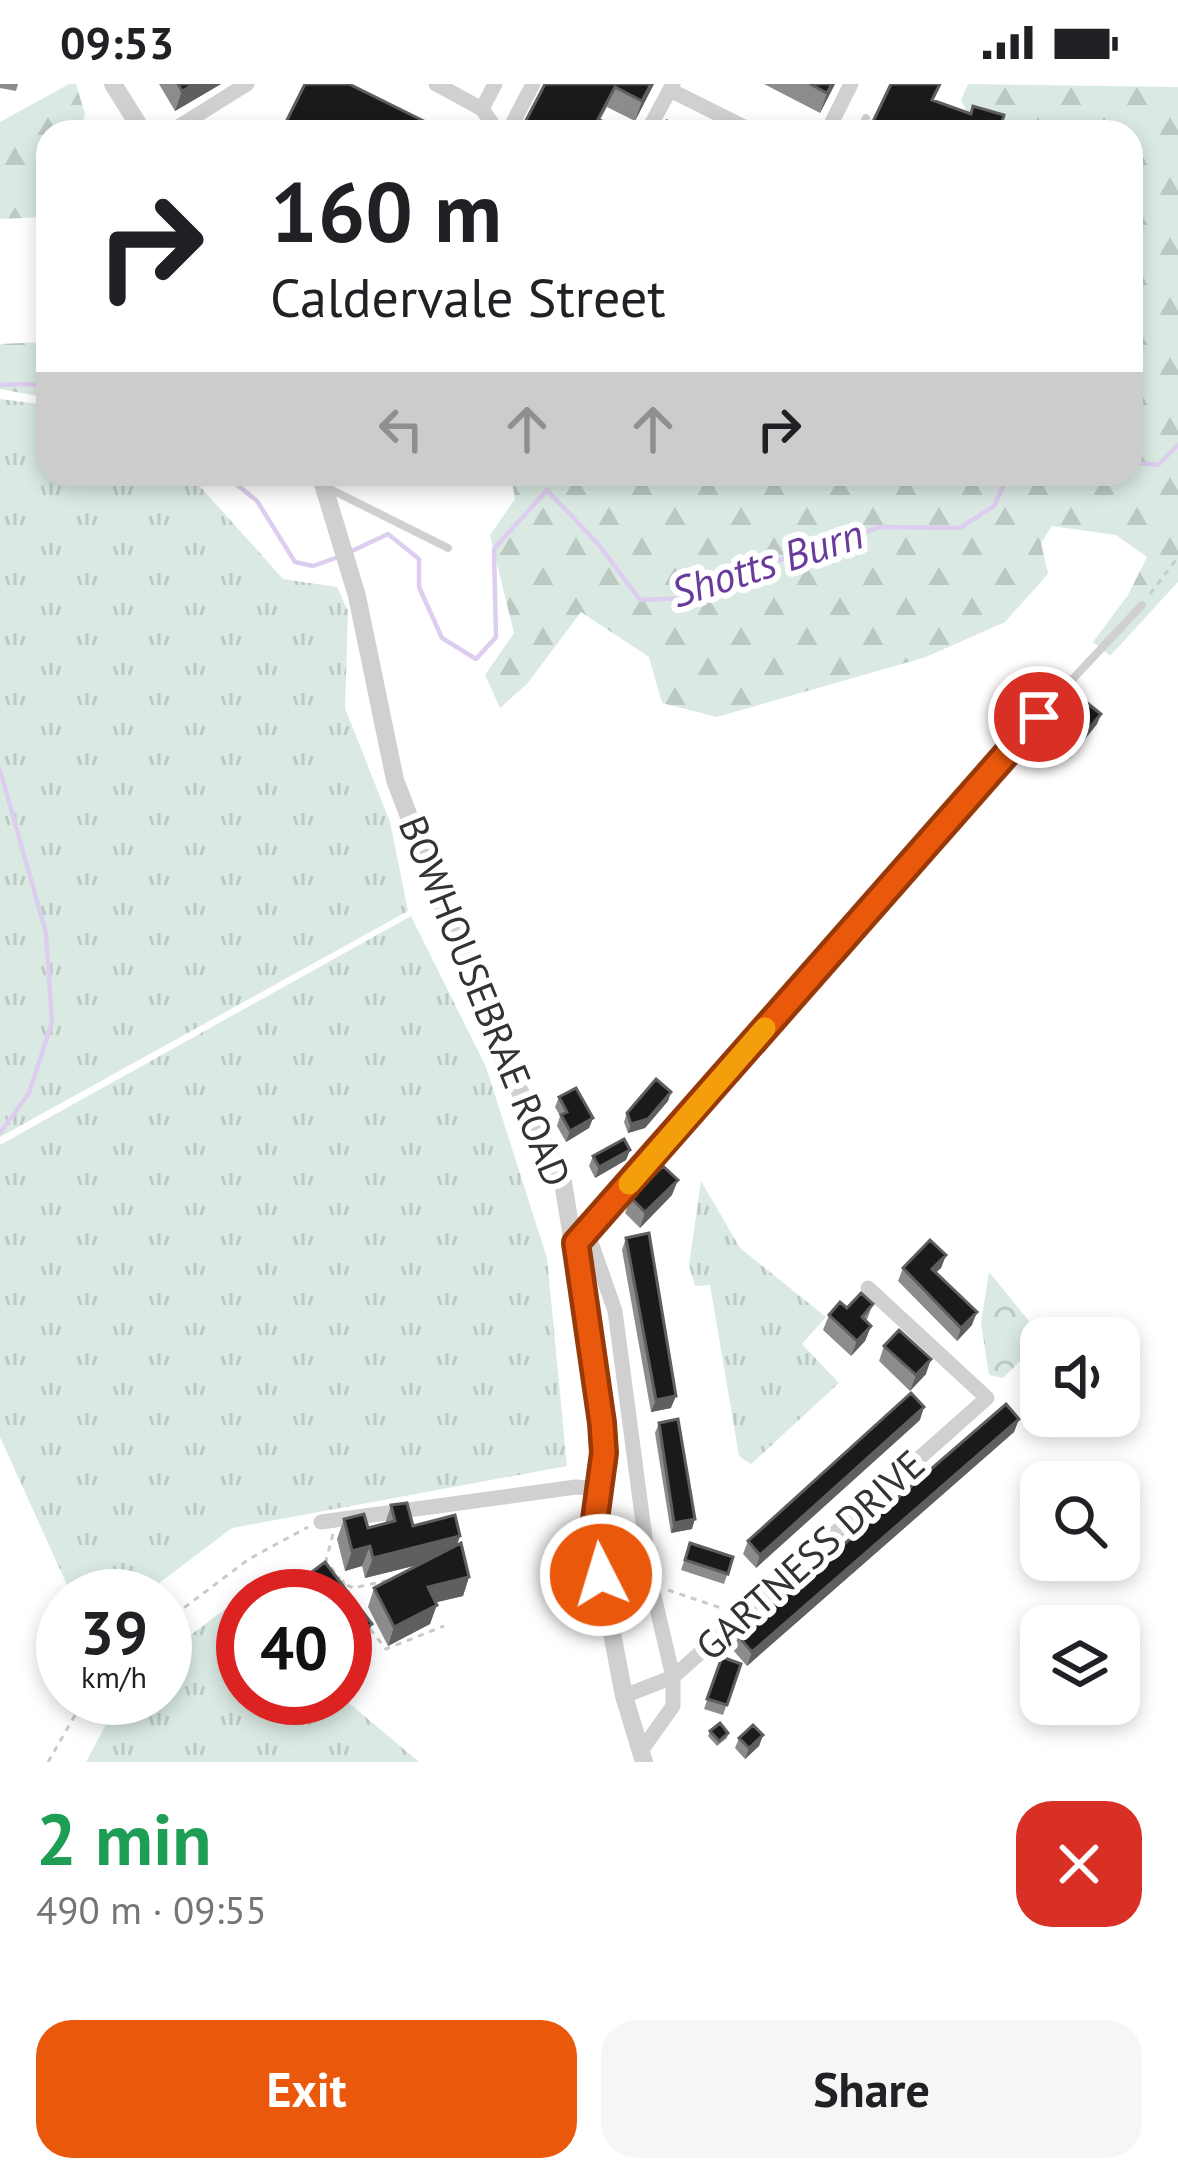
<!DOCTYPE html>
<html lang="en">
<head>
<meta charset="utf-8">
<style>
  body { margin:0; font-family:"PT Sans",sans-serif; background:#f6f6f6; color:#202124; height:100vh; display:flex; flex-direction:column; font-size:45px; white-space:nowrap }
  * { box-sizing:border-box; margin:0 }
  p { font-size:39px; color:#757577 }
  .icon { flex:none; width:66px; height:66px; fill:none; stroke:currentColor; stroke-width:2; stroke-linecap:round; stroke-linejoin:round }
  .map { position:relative; height:1678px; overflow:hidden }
  .details { display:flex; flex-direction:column; background:#fff; flex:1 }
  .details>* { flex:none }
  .hud { position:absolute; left:36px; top:36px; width:1107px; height:366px; border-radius:36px; box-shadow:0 6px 18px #0003; background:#fff; color:#202124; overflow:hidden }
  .controls { position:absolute; left:1020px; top:1233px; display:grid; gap:24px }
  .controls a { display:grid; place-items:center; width:120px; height:120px; border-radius:24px; background:#fff; box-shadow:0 6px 18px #0003; font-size:60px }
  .speed { position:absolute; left:36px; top:1485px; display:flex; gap:24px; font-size:60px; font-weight:700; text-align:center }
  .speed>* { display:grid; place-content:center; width:156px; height:156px; border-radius:50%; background:#fff; box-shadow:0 6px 18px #0003; line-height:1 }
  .speed small { font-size:30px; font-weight:400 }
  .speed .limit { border:18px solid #d22; background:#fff; color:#111 }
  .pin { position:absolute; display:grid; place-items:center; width:102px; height:102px; color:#fff; margin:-51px; border:6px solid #fff; border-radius:50%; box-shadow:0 3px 12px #0007 }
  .me { position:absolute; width:132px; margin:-66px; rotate:355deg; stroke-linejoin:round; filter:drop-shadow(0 0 9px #0008) }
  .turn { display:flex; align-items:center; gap:42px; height:252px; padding:0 36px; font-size:54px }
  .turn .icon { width:156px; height:156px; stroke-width:2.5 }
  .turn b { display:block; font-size:84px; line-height:102px }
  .lanes { display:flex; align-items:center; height:114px; padding:0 36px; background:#0003; justify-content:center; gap:60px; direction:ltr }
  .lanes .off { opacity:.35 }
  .round { display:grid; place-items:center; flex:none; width:126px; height:126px; border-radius:36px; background:#f6f6f6 }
  .head { display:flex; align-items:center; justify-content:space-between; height:204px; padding:0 36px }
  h1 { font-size:72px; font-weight:700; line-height:90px; color:#1e9e55 }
  .action { display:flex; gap:24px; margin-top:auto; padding:24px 36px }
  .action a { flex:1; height:138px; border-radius:36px; background:#ea580c; color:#fff; font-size:48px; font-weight:700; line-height:138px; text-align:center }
  .action a+a { background:#f6f6f6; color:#202124 }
  .status { display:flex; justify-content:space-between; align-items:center; height:84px; padding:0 60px; background:#fff; direction:ltr }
  .status svg { height:33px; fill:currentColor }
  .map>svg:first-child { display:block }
</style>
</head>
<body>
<div class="status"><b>09:53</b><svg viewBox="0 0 49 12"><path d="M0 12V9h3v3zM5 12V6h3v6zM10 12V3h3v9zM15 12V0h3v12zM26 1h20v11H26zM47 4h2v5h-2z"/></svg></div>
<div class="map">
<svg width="1178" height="1678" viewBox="0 0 1178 1678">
  <defs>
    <pattern id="grass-tufts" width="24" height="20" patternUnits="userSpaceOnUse" patternTransform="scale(3)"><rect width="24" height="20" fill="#daeae3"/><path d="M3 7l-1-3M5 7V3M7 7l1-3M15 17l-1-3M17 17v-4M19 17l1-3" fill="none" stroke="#bcc9c3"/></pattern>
    <pattern id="forest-firs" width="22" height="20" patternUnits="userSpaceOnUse" patternTransform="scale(3)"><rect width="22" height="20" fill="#daeae3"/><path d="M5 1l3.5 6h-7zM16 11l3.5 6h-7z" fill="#bcc9c3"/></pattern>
    <pattern id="park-crowns" width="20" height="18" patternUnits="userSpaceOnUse" patternTransform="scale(3)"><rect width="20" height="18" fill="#daeae3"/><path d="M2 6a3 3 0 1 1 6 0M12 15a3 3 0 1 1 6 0" fill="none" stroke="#bcc9c3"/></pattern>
  </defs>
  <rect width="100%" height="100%" fill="#fff"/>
  <path fill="url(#grass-tufts)" d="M 0,315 L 48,321 L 48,390 L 189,390 L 283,495 L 337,503 L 348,527 L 345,624 L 390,738 L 408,827 L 0,1053 Z
    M 411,832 L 486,983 L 547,1174 L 567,1382 L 232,1444 L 142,1512 L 72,1512 L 0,1353 L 0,1061 Z
    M 701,1097 L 740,1164 L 826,1233 L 802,1260 L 839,1299 L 751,1380 L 739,1372 L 710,1201 L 695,1202 L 689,1181 Z
    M 232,1520 L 243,1529 L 243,1614 L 343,1614 L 419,1678 L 86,1678 L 120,1614 L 165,1614 L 165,1570 Z"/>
  <path fill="url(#forest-firs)" d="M 69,0 L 76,0 L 85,30 L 81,48 L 48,48 L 48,133 L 0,135 L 0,38 Z
    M 968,0 L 1178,3 L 1178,498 L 1110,572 L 1093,558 L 1128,511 L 1147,473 L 1116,451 L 1052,442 L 1041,459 L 1048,490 L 1005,538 L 926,573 L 717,633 L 662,619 L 649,573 L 581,528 L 527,600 L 500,624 L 485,591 L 514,549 L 490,451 L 515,415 L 511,390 L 1131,390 L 1131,48 L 1006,48 L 967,28 L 961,16 Z
    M 48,230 L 48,314 L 0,305 L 0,260 L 42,258 Z"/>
  <path fill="url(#park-crowns)" d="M 989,1188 L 1043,1254 L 1003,1294 L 989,1291 L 981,1239 Z"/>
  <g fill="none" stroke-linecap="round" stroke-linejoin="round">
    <path stroke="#ddcdef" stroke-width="4.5" d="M 0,301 L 31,300 L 48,304
      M 1131,378 L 1158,381 L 1178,361
      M 224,390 L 257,417 L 295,478 L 313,482 L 341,472
      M 352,467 L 388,450 L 419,475 L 419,503 L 442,554 L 476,575 L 496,553 L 494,465 L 547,406 L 599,461 L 640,516 L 686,514 L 736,490 L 880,443 L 960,444 L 994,422 L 1009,390
      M 0,686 L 46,849 L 52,938 L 29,1009 L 0,1049"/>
    <path stroke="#cacaca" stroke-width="3" stroke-dasharray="6 6" stroke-linecap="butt" d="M 1150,510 L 1178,473
      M 333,1450 L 326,1477 L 340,1495
      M 342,1496 L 353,1516
      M 347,1501 L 353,1504 L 390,1496
      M 668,1506 L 727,1526
      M 165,1538 L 249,1475 L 308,1443
      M 370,1545 L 386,1565 L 444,1542
      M 48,1678 L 85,1614"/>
    <path stroke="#d0d0d0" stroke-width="8" d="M 859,48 L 866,34
      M 326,403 L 448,464
      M 1069,599 L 1142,521"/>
    <path stroke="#d0d0d0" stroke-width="15" d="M 436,0 L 482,25 L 498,48
      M 670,6 L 754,48
      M 482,25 L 495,0
      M 170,48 L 247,0
      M 508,48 L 533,0
      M 647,48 L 673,0
      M 827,48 L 851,0
      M 587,1147 L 615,1227 L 651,1499 L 673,1593 L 673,1622 L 641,1667
      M 576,1159 L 1069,599
      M 321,1438 L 576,1403 L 598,1405
      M 624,1612 L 673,1593 L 987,1314 L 868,1204"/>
    <path stroke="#d0d0d0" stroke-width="18" d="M 113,0 L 143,48
      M 320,390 L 357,512 L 395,696 L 492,949 L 563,1098 L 602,1339 L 604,1369 L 593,1450 L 624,1612 L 644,1678"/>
  </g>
  <path fill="#8c8c8c" d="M 0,0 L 18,0 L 16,7 L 0,4 Z
    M 159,0 L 221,0 L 175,27 Z
    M 545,0 L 654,0 L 635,37 L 607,23 L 600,36 L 623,48 L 521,48 Z
    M 764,0 L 835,0 L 820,29 Z
    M 934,16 L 999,48 L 868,48 Z
    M 1101,630 L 1097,640 L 1070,674 L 1055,661 L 1059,651 Z
    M 671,1008 L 668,1017 L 645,1044 L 628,1049 L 624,1038 L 627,1029 Z
    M 559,1013 L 593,1034 L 589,1044 L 566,1058 L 557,1042 L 560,1032 L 555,1023 Z
    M 630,1066 L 626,1076 L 595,1094 L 589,1082 L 593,1072 Z
    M 672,1111 L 640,1144 L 625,1129 L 631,1114 Z
    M 626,1154 L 671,1324 L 651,1328 L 622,1166 Z
    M 946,1171 L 941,1184 L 936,1188 L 972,1241 L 957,1257 L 898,1197 L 903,1184 Z
    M 873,1220 L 866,1238 L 871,1242 L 865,1257 L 851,1272 L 823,1246 L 829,1231 Z
    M 884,1262 L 926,1290 L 910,1307 L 879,1277 Z
    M 1019,1335 L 1014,1348 L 747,1582 L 733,1566 L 738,1552 Z
    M 920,1336 L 756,1484 L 743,1470 L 748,1457 Z
    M 659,1339 L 692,1445 L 671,1449 L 655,1349 Z
    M 391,1421 L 413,1442 L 460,1452 L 457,1461 L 469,1493 L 463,1512 L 436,1518 L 430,1540 L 388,1562 L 368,1523 L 374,1504 L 418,1481 L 365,1494 L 362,1482 L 345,1487 L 337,1455 L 344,1435 L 368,1444 L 385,1440 Z
    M 690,1459 L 733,1473 L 724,1500 L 681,1486 Z
    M 325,1478 L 372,1540 L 366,1555 L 351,1567 L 345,1560 L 345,1512 L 309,1512 L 304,1505 L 309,1490 Z
    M 722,1573 L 741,1580 L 723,1631 L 704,1625 Z
    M 710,1647 L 728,1649 L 727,1654 L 717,1662 L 708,1652 Z
    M 763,1651 L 759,1662 L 745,1675 L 735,1664 L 739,1654 Z"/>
  <path fill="#5f5f5f" d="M 195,0 L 221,0 L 175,27 L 182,7 Z
    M 651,0 L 654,0 L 635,37 L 642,17 Z
    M 832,0 L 835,0 L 820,29 L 827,9 Z
    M 1101,630 L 1097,640 L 1070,674 L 1074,663 Z
    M 671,1008 L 668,1017 L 645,1044 L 628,1049 L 631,1040 Z
    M 593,1034 L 589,1044 L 566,1058 L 570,1047 Z
    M 630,1066 L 626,1076 L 595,1094 L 599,1083 Z
    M 678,1096 L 672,1111 L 640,1144 L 645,1128 Z
    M 946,1171 L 941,1184 L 927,1197 L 932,1185 Z
    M 977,1228 L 972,1241 L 957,1257 L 961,1244 Z
    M 871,1242 L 865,1257 L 851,1272 L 857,1257 Z
    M 931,1275 L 926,1290 L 910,1307 L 916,1291 Z
    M 676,1312 L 671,1324 L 651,1328 L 656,1316 Z
    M 924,1323 L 920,1336 L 756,1484 L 760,1471 Z
    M 1019,1335 L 1014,1348 L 747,1582 L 752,1568 Z
    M 695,1435 L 692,1445 L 671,1449 L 674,1439 Z
    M 460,1452 L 453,1472 L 365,1494 L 373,1474 Z
    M 370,1462 L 362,1482 L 345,1487 L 352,1467 Z
    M 469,1493 L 463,1512 L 421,1522 L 428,1503 Z
    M 437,1521 L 430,1540 L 388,1562 L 394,1543 Z
    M 372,1540 L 366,1555 L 351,1567 L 356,1552 Z
    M 763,1651 L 759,1662 L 745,1675 L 749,1664 Z"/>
  <path fill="#1a1a1a" stroke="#5f5f5f" stroke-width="3" d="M 178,0 L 195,0 L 182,7 Z
    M 305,0 L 349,0 L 446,48 L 281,48 Z
    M 545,0 L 651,0 L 642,17 L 615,3 L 598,35 L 623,48 L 536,48 L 523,42 Z
    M 810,0 L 832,0 L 827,9 Z
    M 891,0 L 940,0 L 932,16 L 971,30 L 973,22 L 1004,31 L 999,48 L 946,48 L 921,39 L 917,48 L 868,48 Z
    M 667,37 L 689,48 L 662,48 Z
    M 1086,618 L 1101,630 L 1074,663 L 1059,651 Z
    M 656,995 L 671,1008 L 648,1035 L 631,1040 L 627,1029 Z
    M 576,1004 L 593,1034 L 570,1047 L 561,1031 L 567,1028 L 559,1013 Z
    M 624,1055 L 630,1066 L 599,1083 L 593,1072 Z
    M 663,1082 L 678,1096 L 645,1128 L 631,1114 Z
    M 649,1149 L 676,1312 L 656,1316 L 626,1154 Z
    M 930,1156 L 946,1171 L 932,1185 L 977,1228 L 961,1244 L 903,1184 Z
    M 861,1209 L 873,1220 L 862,1233 L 871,1242 L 857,1257 L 829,1231 L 840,1218 L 847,1224 Z
    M 899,1246 L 931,1275 L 916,1291 L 884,1262 Z
    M 911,1309 L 924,1323 L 760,1471 L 748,1457 Z
    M 1006,1320 L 1019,1335 L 752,1568 L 738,1552 Z
    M 678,1335 L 695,1435 L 674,1439 L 659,1339 Z
    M 407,1419 L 413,1442 L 455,1431 L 460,1452 L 373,1474 L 370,1462 L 352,1467 L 344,1435 L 364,1430 L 368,1444 L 395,1437 L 391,1421 Z
    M 461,1459 L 469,1493 L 428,1503 L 437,1521 L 394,1543 L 374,1504 Z
    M 690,1459 L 733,1473 L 728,1490 L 685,1476 Z
    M 325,1478 L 372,1540 L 356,1552 L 345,1537 L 345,1512 L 326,1512 L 309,1490 Z
    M 722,1573 L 741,1580 L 727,1621 L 707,1615 Z
    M 720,1639 L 728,1649 L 719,1657 L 710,1647 Z
    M 753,1641 L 763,1651 L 749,1664 L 739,1654 Z"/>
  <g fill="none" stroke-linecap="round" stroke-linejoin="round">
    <g stroke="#983908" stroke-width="30">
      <path id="route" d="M 601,1491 L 593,1450 L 604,1369 L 602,1339 L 576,1159 L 1039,633"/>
    </g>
    <use href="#route" stroke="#ea580c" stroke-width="21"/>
    <path stroke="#f59e0b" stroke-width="21" d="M 629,1100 L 765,944"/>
  </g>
  <g text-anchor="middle" stroke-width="12" stroke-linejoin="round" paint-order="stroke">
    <g font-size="39" fill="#333" stroke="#fff">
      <text transform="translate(485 917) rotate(68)" y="14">BOWHOUSEBRAE ROAD</text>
      <text transform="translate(810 1471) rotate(-42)" y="14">GARTNESS DRIVE</text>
    </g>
    <g font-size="42" font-style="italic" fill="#683b9b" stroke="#fff">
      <text transform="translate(767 479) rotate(-18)" y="15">Shotts Burn</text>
    </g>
  </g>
</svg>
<div class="controls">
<a><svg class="icon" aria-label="sound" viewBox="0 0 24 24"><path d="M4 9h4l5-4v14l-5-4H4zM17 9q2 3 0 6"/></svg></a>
<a><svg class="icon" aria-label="search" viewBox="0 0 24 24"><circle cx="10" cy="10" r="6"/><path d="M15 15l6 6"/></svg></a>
<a><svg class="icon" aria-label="layers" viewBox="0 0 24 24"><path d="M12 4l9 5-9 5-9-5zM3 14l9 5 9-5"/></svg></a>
</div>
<div class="speed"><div>39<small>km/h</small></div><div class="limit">40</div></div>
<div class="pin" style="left:1039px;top:633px;background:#d93025"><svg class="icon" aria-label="arrive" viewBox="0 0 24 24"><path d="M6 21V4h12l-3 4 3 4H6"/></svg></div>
<svg class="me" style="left:601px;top:1491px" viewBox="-20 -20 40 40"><circle r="17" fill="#ea580c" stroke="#fff" stroke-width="3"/><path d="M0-11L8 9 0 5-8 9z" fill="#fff"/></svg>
<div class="hud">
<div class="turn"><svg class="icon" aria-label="right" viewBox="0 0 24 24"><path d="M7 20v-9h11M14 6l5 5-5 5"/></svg><div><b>160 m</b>Caldervale Street</div></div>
<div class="lanes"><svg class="icon off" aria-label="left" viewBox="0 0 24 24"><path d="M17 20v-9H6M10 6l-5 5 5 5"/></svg><svg class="icon off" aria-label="ahead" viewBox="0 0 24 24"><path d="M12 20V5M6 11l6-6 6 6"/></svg><svg class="icon off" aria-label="ahead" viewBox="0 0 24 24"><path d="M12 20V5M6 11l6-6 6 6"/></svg><svg class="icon" aria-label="right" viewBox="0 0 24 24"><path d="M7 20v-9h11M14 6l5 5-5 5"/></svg></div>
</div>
</div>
<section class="details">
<div class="head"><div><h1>2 min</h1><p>490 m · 09:55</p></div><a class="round" style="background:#d93025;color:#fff"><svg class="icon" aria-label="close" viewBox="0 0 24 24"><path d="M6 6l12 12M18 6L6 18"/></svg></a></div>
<div class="action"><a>Exit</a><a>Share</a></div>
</section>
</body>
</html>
